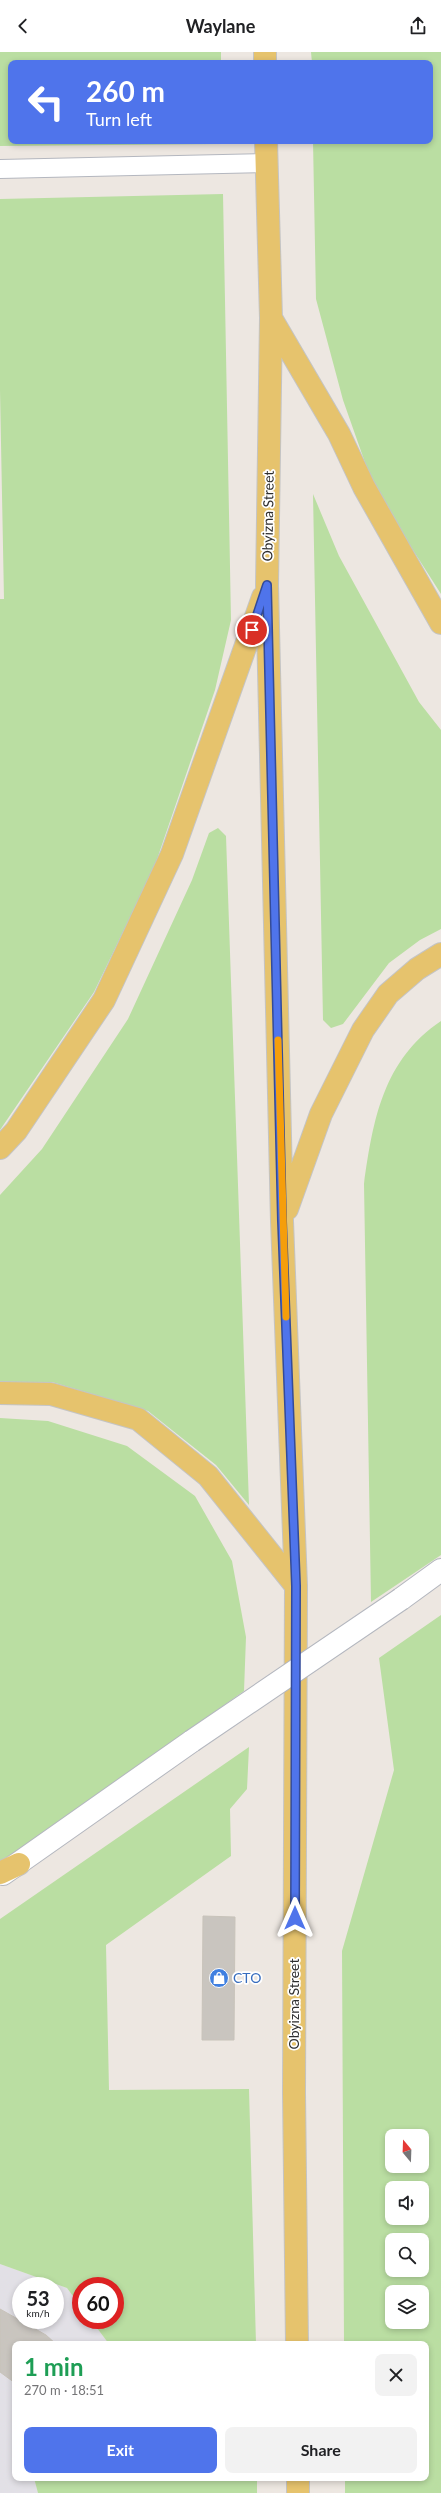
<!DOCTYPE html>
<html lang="en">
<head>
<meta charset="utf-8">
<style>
  body { margin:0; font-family:Lato,sans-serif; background:#f2f2f2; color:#202124; height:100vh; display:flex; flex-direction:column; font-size:15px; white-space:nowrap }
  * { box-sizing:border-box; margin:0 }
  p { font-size:13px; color:#757577 }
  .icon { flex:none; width:22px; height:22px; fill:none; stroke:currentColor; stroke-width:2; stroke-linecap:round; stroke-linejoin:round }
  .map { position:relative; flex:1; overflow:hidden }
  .drawer { position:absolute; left:12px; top:2289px; width:417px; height:140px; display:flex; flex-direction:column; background:#fff; border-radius:8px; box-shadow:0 2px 6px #0003 }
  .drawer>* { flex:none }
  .guide { position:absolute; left:8px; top:8px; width:425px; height:84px; border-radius:8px; box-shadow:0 2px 6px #0003; background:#4f74eb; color:#fff; overflow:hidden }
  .needle { width:26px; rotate:341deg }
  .fabs { position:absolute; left:385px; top:2077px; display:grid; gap:8px }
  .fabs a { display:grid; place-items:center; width:44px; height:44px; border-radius:8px; background:#fff; box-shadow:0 2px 6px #0003; font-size:20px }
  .speed { position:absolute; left:12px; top:2225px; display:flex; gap:8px; font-size:20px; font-weight:700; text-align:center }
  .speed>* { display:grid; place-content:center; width:52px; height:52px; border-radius:50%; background:#fff; box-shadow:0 2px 6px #0003; line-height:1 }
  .speed small { font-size:10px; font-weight:400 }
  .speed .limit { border:6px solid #d22; background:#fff; color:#111 }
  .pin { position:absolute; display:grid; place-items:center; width:34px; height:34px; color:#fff; margin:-17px; border:2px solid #fff; border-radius:50%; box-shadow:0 1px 4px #0007 }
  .me { position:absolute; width:44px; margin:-22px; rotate:0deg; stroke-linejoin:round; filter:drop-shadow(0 0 3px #0008) }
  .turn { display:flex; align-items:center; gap:14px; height:84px; padding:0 12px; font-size:18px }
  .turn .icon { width:52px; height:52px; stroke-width:2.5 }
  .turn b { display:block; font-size:28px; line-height:34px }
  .round { display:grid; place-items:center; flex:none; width:42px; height:42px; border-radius:8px; background:#f2f2f2 }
  .headline { display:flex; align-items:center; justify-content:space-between; height:68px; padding:0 12px }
  h1 { font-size:24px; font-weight:700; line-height:30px; color:#1e9e55 }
  .cta { display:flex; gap:8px; margin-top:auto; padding:8px 12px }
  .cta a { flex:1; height:46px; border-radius:8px; background:#4f74eb; color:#fff; font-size:16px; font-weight:700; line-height:46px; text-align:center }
  .cta a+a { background:#f2f2f2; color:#202124 }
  header { display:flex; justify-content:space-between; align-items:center; height:52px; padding:0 12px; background:#fff; font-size:18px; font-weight:700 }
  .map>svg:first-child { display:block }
</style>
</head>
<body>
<header><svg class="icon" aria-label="back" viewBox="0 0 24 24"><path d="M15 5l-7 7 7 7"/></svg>Waylane<svg class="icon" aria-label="share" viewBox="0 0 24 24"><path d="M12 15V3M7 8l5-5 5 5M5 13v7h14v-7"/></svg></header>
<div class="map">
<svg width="441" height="2441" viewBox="0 0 441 2441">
  <rect width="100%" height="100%" fill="#ede7e1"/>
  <path fill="#e2e0e6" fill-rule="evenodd" d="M 0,2212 L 67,2236 L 81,2255 L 81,2268 L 91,2268 L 109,2292 L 15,2292 L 15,2426 L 34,2426 L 38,2441 L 0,2441 ZM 21,2234 L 55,2234 L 55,2268 L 21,2268 Z"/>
  <path fill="#badea2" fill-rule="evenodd" d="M 0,0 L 221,0 L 221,11 L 11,11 L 11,89 L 222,89 L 222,92 L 0,94 Z
    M 311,0 L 441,0 L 441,542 L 397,473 L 368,419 L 343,348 L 316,247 L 313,89 L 430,89 L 430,11 L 312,11 Z
    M 223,142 L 231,568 L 215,638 L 154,816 L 94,940 L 0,1078 L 0,547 L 4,547 L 0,338 L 0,147 Z
    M 313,442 L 339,504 L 419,650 L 441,678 L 441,877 L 420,888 L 389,911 L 343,972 L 331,976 L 323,968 Z
    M 218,776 L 226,784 L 249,1453 L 216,1413 L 148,1359 L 52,1330 L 0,1331 L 0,1143 L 42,1097 L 128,967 L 192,828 L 209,781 Z
    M 441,969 L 441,1503 L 371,1550 L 364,1132 C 373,1068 383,1008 441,969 Z
    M 0,1366 L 48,1369 L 127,1394 L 195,1444 L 232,1509 L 246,1585 L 244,1639 L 10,1805 L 0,1809 Z
    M 441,1563 L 441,2441 L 345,2441 L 345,2426 L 426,2426 L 426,2292 L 344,2292 L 342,1899 L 394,1718 L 379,1606 ZM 392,2084 L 422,2084 L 422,2114 L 392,2114 ZM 392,2136 L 422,2136 L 422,2166 L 392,2166 ZM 392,2188 L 422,2188 L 422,2218 L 392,2218 ZM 392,2240 L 422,2240 L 422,2270 L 392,2270 Z
    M 249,1695 L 247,1737 L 230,1757 L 231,1804 L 106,1893 L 109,2038 L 249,2037 L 256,2292 L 109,2292 L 91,2268 L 115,2268 L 115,2234 L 81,2234 L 81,2255 L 67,2236 L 0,2212 L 0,1867 Z
    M 34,2426 L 257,2426 L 257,2441 L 38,2441 Z"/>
  <path fill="#c9c5bf" stroke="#c8c3ba" d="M 203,1864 L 235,1865 L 234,1988 L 202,1988 Z
    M 0,2257 L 46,2283 L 56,2292 L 15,2292 L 15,2331 L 0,2320 Z"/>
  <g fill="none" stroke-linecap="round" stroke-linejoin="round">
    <g stroke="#b4b7bf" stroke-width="20">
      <path id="service" d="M 0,117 L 267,111"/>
    </g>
    <g stroke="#b4b7bf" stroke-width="24">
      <path id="secondary" d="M 401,1547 L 441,1518
        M 3,1822 L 192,1689"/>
    </g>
    <g stroke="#c4c4c4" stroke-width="24">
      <path id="primary" d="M 265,0 L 265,11
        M 266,89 L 271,266 L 267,533 L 282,1169 L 296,1534 L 294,2041 L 297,2292
        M 271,266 L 339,382 L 364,435 L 441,571
        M 0,1096 L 16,1079 L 104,948 L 172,802 L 263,545
        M 287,1157 L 321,1062 L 363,978 L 388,942 L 417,917 L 441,902
        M 0,1341 L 51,1342 L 138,1367 L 208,1424 L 296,1534
        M 0,1821 L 19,1812
        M 298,2426 L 298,2441"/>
    </g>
    <use href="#service" stroke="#fff" stroke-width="18"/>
    <use href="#secondary" stroke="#fff" stroke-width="22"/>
    <use href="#primary" stroke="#e6c36d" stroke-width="22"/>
    <g stroke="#b4b7bf" stroke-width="24" stroke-linecap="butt">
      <path id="secondary-bridge" d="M 192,1689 L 401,1547"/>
    </g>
    <use href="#secondary-bridge" stroke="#fff" stroke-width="22"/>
  </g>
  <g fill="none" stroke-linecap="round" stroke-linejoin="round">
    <g stroke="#334b99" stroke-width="10">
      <path id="route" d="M 252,578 L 267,533 L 282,1169 L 296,1534 L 295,1866"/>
    </g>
    <use href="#route" stroke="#4f74eb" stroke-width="7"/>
    <path stroke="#f59e0b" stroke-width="7" d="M 278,988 L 286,1265"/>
  </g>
  <defs>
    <g id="shop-disc" transform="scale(1)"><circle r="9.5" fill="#3f7fe0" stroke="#fff"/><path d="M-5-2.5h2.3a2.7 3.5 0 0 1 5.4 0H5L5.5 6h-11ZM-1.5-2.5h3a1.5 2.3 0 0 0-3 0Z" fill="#fff"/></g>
  </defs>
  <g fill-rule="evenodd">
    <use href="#shop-disc" x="219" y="1926"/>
  </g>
  <g text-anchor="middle" stroke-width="3.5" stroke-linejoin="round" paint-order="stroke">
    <g font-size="14" fill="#2d2d2d" stroke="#fff">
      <text transform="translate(268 464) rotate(-89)" y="5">Obyizna Street</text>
      <text transform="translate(294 1952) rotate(-90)" y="5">Obyizna Street</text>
    </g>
    <g font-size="14" fill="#366cbe" stroke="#fff" text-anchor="start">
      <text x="233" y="1931">СТО</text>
    </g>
  </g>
</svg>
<div class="fabs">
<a><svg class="needle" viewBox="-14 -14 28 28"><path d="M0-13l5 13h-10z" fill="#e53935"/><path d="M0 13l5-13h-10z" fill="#757577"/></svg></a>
<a><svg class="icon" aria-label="sound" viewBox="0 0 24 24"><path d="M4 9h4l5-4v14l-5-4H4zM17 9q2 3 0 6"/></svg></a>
<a><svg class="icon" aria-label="search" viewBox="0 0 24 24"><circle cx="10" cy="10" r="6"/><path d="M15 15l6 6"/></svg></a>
<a><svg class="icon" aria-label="layers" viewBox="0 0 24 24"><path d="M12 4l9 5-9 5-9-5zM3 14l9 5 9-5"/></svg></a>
</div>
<div class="speed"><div>53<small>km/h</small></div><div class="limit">60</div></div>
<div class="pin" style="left:252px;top:578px;background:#d93025"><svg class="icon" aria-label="arrive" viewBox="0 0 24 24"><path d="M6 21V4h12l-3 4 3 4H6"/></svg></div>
<svg class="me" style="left:295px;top:1866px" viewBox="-20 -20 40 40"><path d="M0-17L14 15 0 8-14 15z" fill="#4f74eb" stroke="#fff" stroke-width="4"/></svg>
<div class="guide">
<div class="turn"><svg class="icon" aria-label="left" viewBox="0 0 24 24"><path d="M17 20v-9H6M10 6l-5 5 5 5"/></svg><div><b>260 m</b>Turn left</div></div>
</div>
<section class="drawer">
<div class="headline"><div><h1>1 min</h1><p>270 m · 18:51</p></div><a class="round"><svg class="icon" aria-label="close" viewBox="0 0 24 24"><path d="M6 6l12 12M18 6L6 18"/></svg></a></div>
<div class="cta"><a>Exit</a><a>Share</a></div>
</section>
</div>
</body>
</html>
